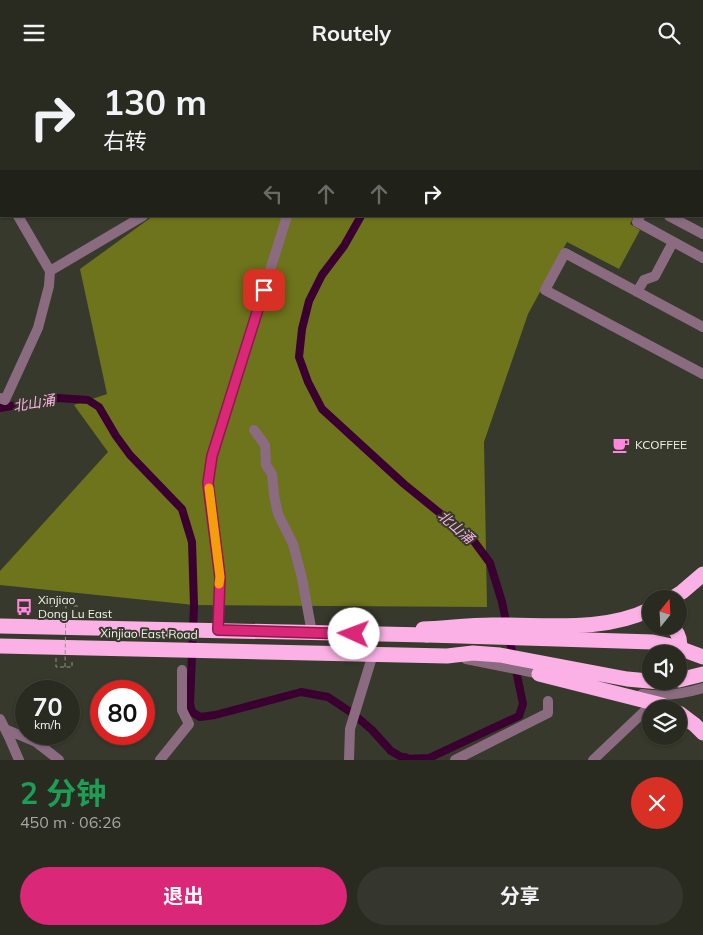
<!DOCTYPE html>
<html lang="zh">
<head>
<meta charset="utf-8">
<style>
  body { margin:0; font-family:Mulish,"Noto Sans SC",sans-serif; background:#35372e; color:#f1f3f6; height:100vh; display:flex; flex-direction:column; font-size:19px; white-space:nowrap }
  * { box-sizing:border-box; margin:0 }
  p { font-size:16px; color:#a5a7a5 }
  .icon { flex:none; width:28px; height:28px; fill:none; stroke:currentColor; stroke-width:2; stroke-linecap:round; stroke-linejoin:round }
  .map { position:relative; height:695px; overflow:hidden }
  .sheet { display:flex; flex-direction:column; background:#292b21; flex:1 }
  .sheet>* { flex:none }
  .guide { position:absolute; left:0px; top:0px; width:704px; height:152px; box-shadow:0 1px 4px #0004,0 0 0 1px #45473f; background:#292b21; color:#f1f3f6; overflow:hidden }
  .needle { width:32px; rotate:18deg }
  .buttons { position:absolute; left:642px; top:525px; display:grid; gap:10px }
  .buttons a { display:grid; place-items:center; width:45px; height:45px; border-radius:50%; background:#292b21; box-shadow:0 1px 4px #0004,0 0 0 1px #45473f; font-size:25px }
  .speed { position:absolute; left:15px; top:615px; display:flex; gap:10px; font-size:25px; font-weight:700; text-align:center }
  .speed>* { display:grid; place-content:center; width:65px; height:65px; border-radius:50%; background:#292b21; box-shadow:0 1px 4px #0004,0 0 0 1px #45473f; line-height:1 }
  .speed small { font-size:12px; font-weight:400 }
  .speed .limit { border:8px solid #d22; background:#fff; color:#111 }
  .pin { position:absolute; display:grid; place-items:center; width:42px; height:42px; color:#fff; margin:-21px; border-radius:10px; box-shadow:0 2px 8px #0006 }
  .me { position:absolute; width:55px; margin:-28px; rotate:272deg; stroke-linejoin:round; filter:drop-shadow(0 0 4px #0008) }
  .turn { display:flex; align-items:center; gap:18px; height:105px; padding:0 20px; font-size:22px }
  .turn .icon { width:65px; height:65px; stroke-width:2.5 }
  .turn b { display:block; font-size:35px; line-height:42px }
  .lanes { display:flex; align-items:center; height:48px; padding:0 20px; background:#0003; justify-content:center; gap:25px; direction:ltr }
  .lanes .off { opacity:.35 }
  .round { display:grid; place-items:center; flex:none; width:52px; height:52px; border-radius:26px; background:#35372e }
  .head { display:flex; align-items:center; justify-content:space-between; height:85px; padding:0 20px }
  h1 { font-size:30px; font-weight:700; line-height:38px; color:#1e9e55 }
  .primary-button { display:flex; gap:10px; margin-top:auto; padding:10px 20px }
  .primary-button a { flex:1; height:58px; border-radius:30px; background:#db2777; color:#fff; font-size:20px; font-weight:700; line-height:58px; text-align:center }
  .primary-button a+a { background:#35372e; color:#f1f3f6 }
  header { display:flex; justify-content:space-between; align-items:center; height:65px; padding:0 20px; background:#292b21; font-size:22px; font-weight:700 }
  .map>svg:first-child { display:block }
</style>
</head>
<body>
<header><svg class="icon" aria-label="menu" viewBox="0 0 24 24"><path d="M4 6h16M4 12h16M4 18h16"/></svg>Routely<svg class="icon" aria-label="search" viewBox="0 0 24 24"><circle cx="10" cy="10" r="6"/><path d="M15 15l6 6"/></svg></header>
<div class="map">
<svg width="703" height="695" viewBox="0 0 703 695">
  <rect width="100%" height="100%" fill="#37392c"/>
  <path fill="#6d741b" d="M 203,0 L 703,0 L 703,136 L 702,1 L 202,1 Z
    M 153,151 L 634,151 L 630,159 L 640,165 L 619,204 L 567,177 L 528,249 L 484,377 L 487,542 L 194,540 L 0,520 L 0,506 L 108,387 L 74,340 L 107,329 L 80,204 Z"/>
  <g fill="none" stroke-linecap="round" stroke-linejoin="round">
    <path stroke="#3a002f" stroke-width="8" d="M 392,1 L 392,0
      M 0,343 L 58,333 L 88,335 L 99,342 L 116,371 L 130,390 L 182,444 L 192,477 L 194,540 L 190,639 L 192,647 L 200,652 L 215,650 L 301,627 L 328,632 L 352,648
      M 358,653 L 372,665 L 391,686 L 405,694 L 429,693 L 519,651 L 523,639 L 502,537 L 490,498 L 473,475 L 404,419 L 322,344 L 308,317 L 299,292 L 302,264 L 309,236 L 322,210 L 344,181 L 361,151"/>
    <path stroke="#3a002f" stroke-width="12" d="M 404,695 L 405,694"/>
    <path stroke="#909287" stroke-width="1" stroke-dasharray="4 2.5" stroke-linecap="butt" d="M 50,541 L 58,541 L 58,533 L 72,533 L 73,541 L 80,541
      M 56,593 L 56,602 L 72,602 L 72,595"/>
    <path stroke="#8a6b80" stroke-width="10" d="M 58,1 L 59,0
      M 336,1 L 337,0
      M 0,79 L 1,78
      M 0,121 L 1,123
      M 640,151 L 637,157 L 703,193
      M 669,151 L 703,169
      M 50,206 L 143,151
      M 637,227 L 644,215 L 655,211 L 673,177
      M 703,262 L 565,188 L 545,225 L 703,309
      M 0,333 L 5,335 L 38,263 L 49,221 L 50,206 L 18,151
      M 254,365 L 265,380 L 266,400 L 272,409 L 274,430 L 278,449 L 293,479 L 302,513 L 312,568
      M 218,565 L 220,512 L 208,418 L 212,391 L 287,151
      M 466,594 L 545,610
      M 642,629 C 663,632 683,629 703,623
      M 0,654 L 9,672 L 19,695
      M 5,664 L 36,677 L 59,695
      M 160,695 L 189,659 L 182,645 L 182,605
      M 349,695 L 350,664 L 373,589
      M 455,695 L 548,648 L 548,636
      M 593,695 L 653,638"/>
    <path stroke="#fbb1e5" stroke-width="15" d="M 671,534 L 682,527 L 703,509
      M 0,561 L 427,570
      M 671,561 C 680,569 682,577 678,589
      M 423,564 C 446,563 469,560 492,560 C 545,559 603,568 651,544
      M 0,581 L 447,591 L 473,588 L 500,590 L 627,614 L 660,617 L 670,616
      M 539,609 L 662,640 L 671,644
      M 679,615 L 703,609
      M 679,648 L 695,660 L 703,668"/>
    <path stroke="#909287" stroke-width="1" stroke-dasharray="4 2.5" stroke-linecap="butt" d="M 65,602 L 66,533"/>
    <path stroke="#fbb1e5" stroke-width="15" d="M 427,570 L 653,577 L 676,582 L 703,592"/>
  </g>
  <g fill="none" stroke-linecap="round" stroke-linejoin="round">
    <g stroke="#8e194d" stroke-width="12">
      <path id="route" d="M 264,225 L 212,391 L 208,418 L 220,512 L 218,565 L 354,569"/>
    </g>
    <use href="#route" stroke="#db2777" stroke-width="9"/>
    <path stroke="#f59e0b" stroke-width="9" d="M 209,423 L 220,512 L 219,519"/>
  </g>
  <defs>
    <g id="cafe-bare" transform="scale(1.35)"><path d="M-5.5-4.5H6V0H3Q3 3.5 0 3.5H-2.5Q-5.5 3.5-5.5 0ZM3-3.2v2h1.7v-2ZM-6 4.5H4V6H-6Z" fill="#ff85df" stroke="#37392c" stroke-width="2.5" paint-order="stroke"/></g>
    <g id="bus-bare" transform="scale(1.35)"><path d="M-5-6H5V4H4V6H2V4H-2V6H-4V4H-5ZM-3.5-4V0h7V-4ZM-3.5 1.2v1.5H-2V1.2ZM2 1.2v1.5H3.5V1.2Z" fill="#ff85df" stroke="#37392c" stroke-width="2.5" paint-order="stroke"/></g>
  </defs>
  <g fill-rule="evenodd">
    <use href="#cafe-bare" x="621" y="380"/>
    <use href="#bus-bare" x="24" y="542"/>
  </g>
  <g text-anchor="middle" stroke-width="4" stroke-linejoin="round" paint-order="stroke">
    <g font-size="12" fill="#eff0e8" stroke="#37392c" text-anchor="start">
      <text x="635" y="384">KCOFFEE</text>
      <text x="38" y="539">Xinjiao<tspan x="38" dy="14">Dong Lu East</tspan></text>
    </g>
    <g font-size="12" fill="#eff0e8" stroke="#37392c">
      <text transform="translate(149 569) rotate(1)" y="4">Xinjiao East Road</text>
    </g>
    <g font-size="14" font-style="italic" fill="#fbb0e5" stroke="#37392c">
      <text transform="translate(34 338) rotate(-9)" y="5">北山涌</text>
      <text transform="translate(456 462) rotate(41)" y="5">北山涌</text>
    </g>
  </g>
</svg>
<div class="buttons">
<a><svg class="needle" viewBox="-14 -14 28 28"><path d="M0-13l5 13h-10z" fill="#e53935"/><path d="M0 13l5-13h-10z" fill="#a5a7a5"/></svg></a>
<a><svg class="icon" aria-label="sound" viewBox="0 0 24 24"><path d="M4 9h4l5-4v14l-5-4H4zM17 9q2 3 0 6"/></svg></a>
<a><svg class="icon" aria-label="layers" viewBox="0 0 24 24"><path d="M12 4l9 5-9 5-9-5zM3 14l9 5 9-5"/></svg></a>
</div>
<div class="speed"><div>70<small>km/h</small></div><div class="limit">80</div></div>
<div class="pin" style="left:264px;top:225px;background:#d93025"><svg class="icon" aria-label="arrive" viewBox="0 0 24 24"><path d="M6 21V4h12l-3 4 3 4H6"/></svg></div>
<svg class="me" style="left:354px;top:569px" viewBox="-20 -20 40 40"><circle r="19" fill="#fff"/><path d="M0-13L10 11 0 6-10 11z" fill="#db2777"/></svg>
<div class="guide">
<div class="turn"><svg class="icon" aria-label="right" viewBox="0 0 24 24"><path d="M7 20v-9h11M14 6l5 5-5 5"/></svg><div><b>130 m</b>右转</div></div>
<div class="lanes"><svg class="icon off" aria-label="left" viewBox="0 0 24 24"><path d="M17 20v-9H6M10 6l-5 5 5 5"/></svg><svg class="icon off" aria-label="ahead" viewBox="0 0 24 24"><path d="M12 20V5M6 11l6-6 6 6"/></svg><svg class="icon off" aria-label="ahead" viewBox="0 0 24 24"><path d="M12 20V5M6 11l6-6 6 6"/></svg><svg class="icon" aria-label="right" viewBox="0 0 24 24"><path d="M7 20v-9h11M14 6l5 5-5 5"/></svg></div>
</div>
</div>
<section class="sheet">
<div class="head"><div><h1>2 分钟</h1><p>450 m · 06:26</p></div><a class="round" style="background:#d93025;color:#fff"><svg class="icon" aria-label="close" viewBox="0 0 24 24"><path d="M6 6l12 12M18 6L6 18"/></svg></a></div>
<div class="primary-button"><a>退出</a><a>分享</a></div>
</section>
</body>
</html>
